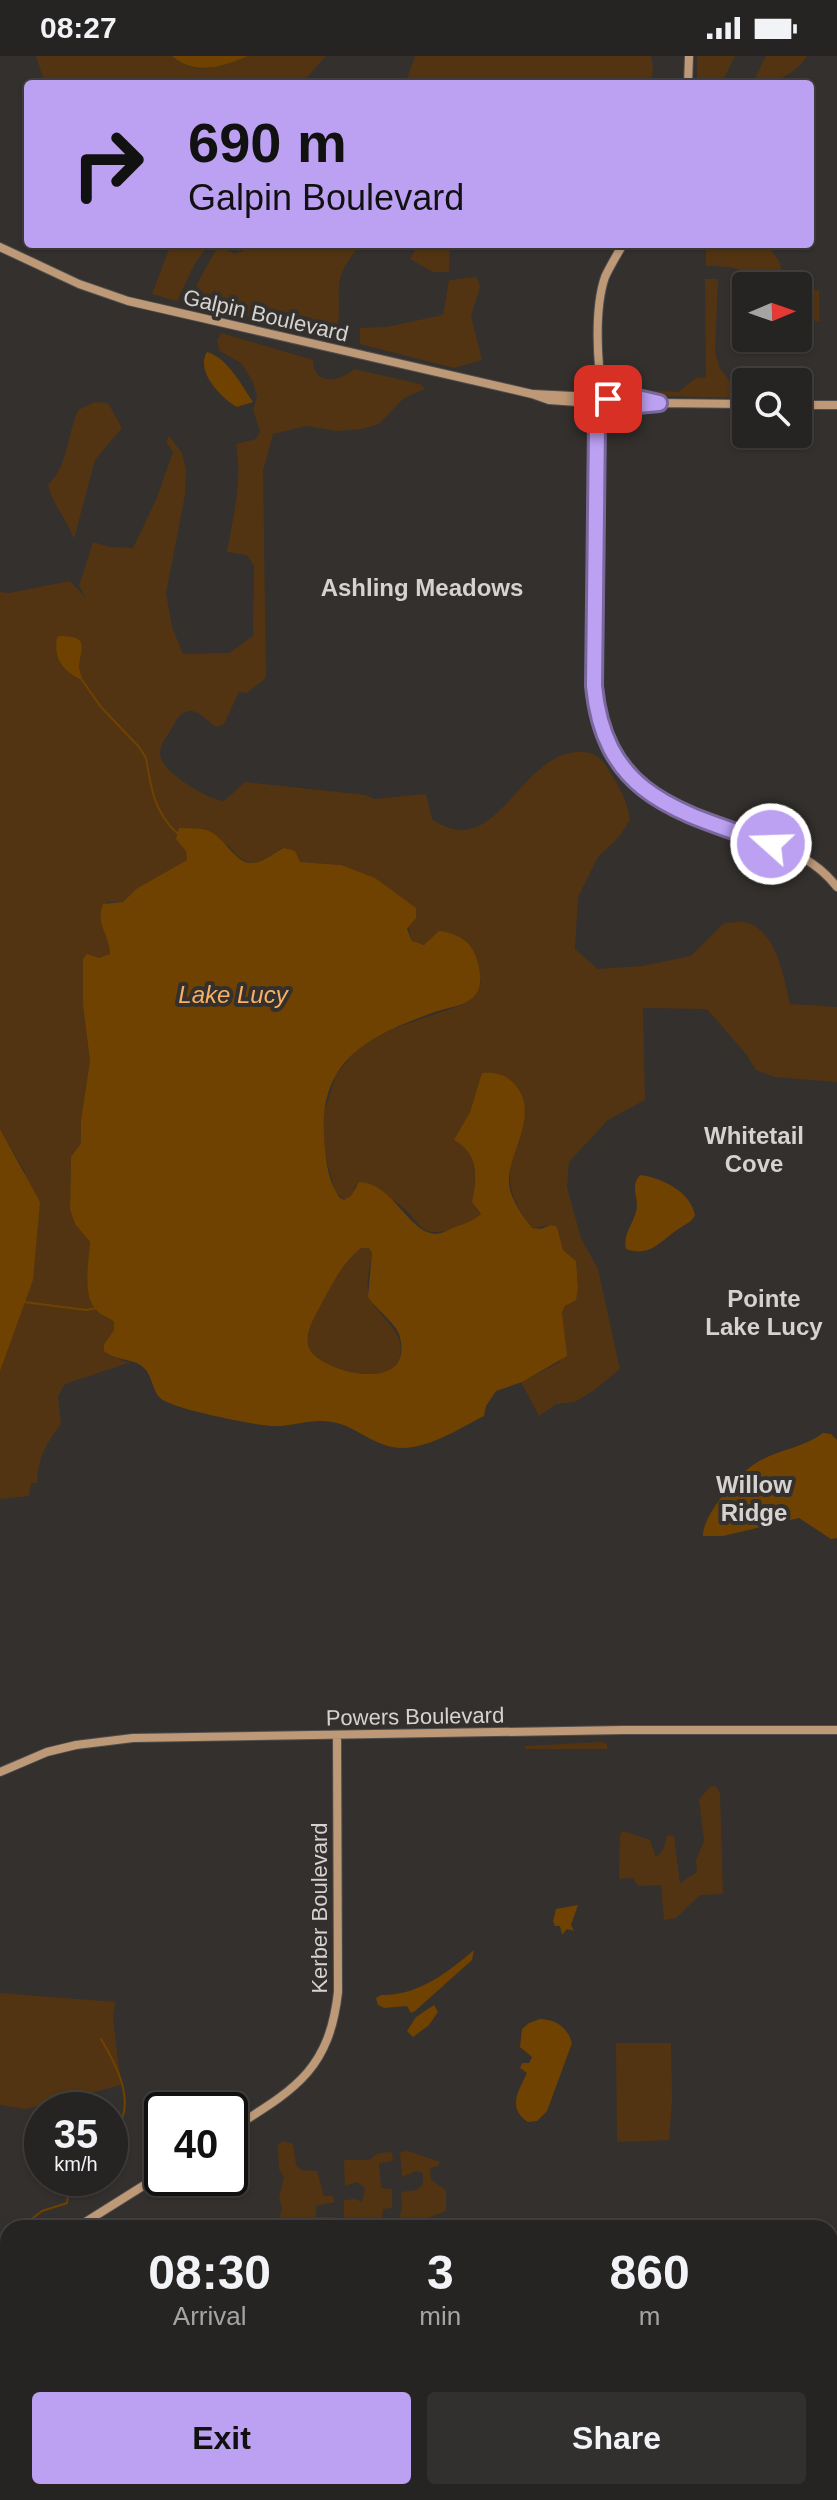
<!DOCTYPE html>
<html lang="en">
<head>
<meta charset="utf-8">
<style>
  body { margin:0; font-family:Arial,sans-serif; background:#32302f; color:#f1f3f6; height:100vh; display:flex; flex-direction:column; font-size:30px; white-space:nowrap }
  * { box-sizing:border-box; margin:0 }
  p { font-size:26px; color:#a4a4a5 }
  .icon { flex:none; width:44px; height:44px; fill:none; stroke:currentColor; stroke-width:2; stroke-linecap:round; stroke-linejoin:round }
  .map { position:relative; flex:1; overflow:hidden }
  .details { position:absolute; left:0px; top:2164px; width:838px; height:280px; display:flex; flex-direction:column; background:#262422; border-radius:24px 24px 0 0; box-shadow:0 2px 6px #0004,0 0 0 2px #424140 }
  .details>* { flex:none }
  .guide { position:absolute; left:24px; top:24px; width:790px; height:168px; border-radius:8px; box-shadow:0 2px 6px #0004,0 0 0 2px #424140; background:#bca0f2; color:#111; overflow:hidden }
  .needle { width:52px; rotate:88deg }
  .buttons { position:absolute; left:732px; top:216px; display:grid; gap:16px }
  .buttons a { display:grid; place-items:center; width:80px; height:80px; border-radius:8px; background:#262422; box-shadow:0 2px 6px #0004,0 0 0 2px #424140; font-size:40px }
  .speed { position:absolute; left:24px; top:2036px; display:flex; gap:16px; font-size:40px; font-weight:700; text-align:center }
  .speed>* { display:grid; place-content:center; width:104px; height:104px; border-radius:50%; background:#262422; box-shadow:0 2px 6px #0004,0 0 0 2px #424140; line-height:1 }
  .speed small { font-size:20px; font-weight:400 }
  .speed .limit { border:4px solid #111; border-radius:12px; background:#fff; color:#111 }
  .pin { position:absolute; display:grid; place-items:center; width:68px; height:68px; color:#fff; margin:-34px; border-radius:16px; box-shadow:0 4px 12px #0006 }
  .me { position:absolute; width:88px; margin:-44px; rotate:290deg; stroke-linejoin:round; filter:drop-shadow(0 0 6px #0008) }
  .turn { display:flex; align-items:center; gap:28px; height:168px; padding:0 32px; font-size:36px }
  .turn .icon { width:104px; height:104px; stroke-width:2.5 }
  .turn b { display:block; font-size:56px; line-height:68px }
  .eta { display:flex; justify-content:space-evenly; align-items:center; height:136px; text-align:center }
  .eta b { font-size:48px; font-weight:700; line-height:56px }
  .cta { display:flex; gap:16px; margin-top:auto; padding:16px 32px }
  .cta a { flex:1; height:92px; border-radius:8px; background:#bca0f2; color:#111; font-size:32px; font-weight:700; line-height:92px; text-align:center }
  .cta a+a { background:#32302f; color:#f1f3f6 }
  .status { display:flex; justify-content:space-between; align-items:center; height:56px; padding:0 40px; background:#262422; direction:ltr }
  .status svg { height:22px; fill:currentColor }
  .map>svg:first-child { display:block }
</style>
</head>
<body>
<div class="status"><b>08:27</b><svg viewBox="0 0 49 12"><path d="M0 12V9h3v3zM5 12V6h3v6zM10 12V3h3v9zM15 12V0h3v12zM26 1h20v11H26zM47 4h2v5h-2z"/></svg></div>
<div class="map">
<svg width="837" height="2444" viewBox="0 0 837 2444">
  <rect width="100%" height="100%" fill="#33302d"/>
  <path fill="#523412" d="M 36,0 L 172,0 C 200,25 219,6 249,0 C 271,0 303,0 326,0 L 301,28 L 45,28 Z
    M 415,0 L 651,0 L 653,13 L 651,28 L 405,28 Z
    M 697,0 L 735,0 L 724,22 L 724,28 L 697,28 Z
    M 766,0 L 807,0 C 797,17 775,28 755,28 L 756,20 Z
    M 171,188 L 209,188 L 194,209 L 177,245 L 152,238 Z
    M 258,188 L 362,188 C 324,228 347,238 335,281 L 194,248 L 197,228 L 218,190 L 235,198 Z
    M 411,188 L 430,188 L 439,194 L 450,189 L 449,216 L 433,216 L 410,203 L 415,194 Z
    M 710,188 L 767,188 L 779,205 L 786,230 C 762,230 759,221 738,213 C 727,210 717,210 706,210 L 706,192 Z
    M 477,221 L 480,231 L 471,260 L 482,304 L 454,312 L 360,288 L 360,272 L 386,271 L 443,259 L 449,224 Z
    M 705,223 L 718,223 L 715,296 L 720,313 L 737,333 L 746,333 L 746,342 L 655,340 L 655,335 L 678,336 L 696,322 L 706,321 Z
    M 819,234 L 819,266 L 798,260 L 798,235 Z
    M 221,277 L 313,304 C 313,330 340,326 354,313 L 420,328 L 425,333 L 404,342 L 379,368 L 362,373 L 336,375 L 306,370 L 273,378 L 263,415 L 266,622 L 247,637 L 239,636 L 224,668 L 217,671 C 209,667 200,655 191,655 C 181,655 178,662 173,670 C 169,678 159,689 160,698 C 162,717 207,743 224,745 L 245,726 L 366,739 L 374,743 L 426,738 L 432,763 C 498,810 520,690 585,696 C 596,697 603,704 608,713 C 619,730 627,744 630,764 L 619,781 L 598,801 L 578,841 L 575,893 L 598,913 L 642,910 L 691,900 L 724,867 C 730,867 738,865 744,866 C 776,872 784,922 790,948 L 837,951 L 837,1026 L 775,1021 L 756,1014 L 746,998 L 707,953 L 643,952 L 645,1044 L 608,1064 L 569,1106 L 567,1131 L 581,1182 L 598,1213 L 620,1313 L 593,1335 L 575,1346 L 556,1348 L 539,1360 L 521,1326 L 560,1306 L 562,1257 L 578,1231 L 576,1205 L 563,1194 L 557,1171 L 552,1169 L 532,1172 C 494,1122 514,1107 526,1054 L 483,1018 L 470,1056 L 455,1083 C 478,1099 477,1120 472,1146 L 481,1159 C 471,1167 464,1167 453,1172 C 418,1186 420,1162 396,1146 C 385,1138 368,1134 355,1129 L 352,1140 L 344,1144 L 335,1135 L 325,1098 L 323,1060 L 336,1019 L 357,993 L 378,978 L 461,949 L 481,926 L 471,891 L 439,876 L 426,888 L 418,889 L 412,885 L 408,869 L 341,809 L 300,806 L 281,792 C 256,809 248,815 228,789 L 186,795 L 187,804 L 136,833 L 123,846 L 107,846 L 110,899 L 99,902 L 83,949 L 90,1005 L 81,1064 L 81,1087 L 71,1101 L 70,1154 L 75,1168 L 90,1186 L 87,1228 L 97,1256 L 114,1266 L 114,1274 L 104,1288 L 104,1295 L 123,1305 L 131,1306 L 65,1328 L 58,1340 L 61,1368 C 46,1388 38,1402 37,1427 L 31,1427 L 29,1440 L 0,1443 L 0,1301 L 25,1116 L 0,1073 L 0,536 L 9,537 L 70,525 L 86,542 L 79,530 L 93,486 L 110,491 L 133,492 L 156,444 L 173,396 L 166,386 L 169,380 L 182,397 L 186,413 L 185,439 L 166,537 L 172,571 L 183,598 L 229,597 L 253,580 L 254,510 L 247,499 L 227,496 C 233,460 243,425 236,388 L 256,383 L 260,375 L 253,354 L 257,341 L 252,324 L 241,307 L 220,295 L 217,285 Z
    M 95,346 L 108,347 L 122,372 L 95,404 L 74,483 C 67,463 53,450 48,429 C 68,410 67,379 78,354 Z
    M 361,1192 L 369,1192 L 372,1197 C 371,1208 366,1223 368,1234 C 372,1262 409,1271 399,1303 C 389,1333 317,1312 309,1292 C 300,1269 344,1206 361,1192 Z
    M 602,1686 L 607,1688 L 607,1693 L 525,1693 L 525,1690 Z
    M 716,1730 L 720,1737 L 723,1838 L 700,1839 L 676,1862 L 664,1864 L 661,1829 L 638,1830 L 633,1822 L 619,1823 L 620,1779 L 623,1775 L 650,1784 L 656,1801 L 663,1794 L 667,1779 L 674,1780 L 680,1827 L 697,1816 L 696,1804 L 704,1785 L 699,1743 L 710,1731 Z
    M 0,1937 L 115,1946 L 113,1962 L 121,2029 L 26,2053 L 0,2049 Z
    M 616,1987 L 671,1987 L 672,2045 L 669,2084 L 617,2086 Z
    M 284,2085 L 293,2088 L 296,2109 L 301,2114 L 317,2115 L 324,2140 L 332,2140 L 335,2146 L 316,2150 L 316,2161 L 335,2161 L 335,2169 L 277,2172 L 282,2152 L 279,2142 L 284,2121 L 279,2113 L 278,2088 Z
    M 408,2095 L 440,2106 L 438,2110 L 430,2112 L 431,2124 L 446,2134 L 446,2155 L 429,2162 L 432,2172 L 361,2172 L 357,2170 L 344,2172 L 344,2144 L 355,2143 L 362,2146 L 365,2132 L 357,2126 L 345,2130 L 344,2104 L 369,2104 L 378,2097 L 392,2096 L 393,2105 L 379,2107 L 381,2132 L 392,2133 L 392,2152 L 383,2153 L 382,2168 L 389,2171 C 404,2163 402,2151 401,2136 L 417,2134 L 423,2128 L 423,2117 L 416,2115 L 402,2121 L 400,2096 Z
    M 453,2436 L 516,2436 L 507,2444 L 445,2444 Z"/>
  <path fill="#704201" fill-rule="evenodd" d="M 172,0 L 248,0 C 222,11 194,20 172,0 Z
    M 207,296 C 228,302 242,330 253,346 L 237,351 C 221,342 195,315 207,296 Z
    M 60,580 C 91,580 80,593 79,611 C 79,615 82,619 82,624 C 64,616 53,603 57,582 Z
    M 179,772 C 189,773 203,771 211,776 C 224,783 237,807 250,807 C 263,808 273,796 284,792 L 295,795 L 300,806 L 341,809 L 375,822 L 416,852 L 416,862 L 407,873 L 412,885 L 424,889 L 439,875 C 450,876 464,881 471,891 C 478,901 485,927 476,938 C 466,951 447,951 432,957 C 371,979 320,1003 324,1078 C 325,1099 327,1124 340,1142 L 344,1144 L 351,1140 L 359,1126 C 393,1127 408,1176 435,1178 C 442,1178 447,1174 453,1172 C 464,1167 471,1167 481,1158 L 472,1146 C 477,1121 479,1098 454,1084 L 470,1056 L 482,1017 C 497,1016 507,1019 516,1030 C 540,1060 508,1095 509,1127 C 510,1143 523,1160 532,1172 L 541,1173 L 551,1169 L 557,1171 L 563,1194 L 576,1205 L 578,1231 L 576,1244 L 565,1250 L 562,1257 L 567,1300 L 522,1326 L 496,1335 L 486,1350 L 484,1360 C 454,1375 416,1402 382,1388 C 365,1382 351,1369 332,1366 C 313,1362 292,1371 272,1370 C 254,1369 172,1353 160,1342 C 152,1334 152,1318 143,1311 C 133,1302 119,1306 104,1295 L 104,1288 L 114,1274 L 114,1266 C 110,1262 102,1260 98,1256 C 81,1240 89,1206 90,1186 L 75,1168 L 70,1154 L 71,1101 L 81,1087 L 81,1064 L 90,1005 L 83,949 L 83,903 L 87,898 L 99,902 L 110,898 C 110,878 95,870 103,848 L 123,846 L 136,833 L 187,804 L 186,795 L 176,783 ZM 361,1192 L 369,1192 L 372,1197 L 368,1241 C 375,1252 395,1267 399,1278 C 418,1341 320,1317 309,1292 C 303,1276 318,1255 325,1241 C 335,1223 345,1205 361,1192 Z
    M 0,1073 L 40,1146 L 33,1224 L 0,1315 Z
    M 640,1119 C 662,1122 690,1135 695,1159 C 691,1167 687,1167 680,1172 C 661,1184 651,1202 626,1193 C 623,1178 632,1170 636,1156 C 640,1142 629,1131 640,1119 Z
    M 823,1377 L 831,1378 L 837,1384 L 837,1482 L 831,1483 L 799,1462 L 723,1480 L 703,1480 C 702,1460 737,1420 753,1409 C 774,1394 802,1393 823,1377 Z
    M 578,1849 L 571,1869 L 574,1875 L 567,1873 L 562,1879 L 560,1870 L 555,1870 L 553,1865 L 556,1853 Z
    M 474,1894 L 472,1904 L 415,1955 L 411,1957 L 407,1950 L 384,1952 L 378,1949 L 376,1942 L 381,1939 C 417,1940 447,1917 474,1894 Z
    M 434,1949 L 438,1956 L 429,1969 L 413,1981 L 407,1975 L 416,1961 Z
    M 540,1963 C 557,1964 567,1971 572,1987 L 547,2055 L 537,2065 L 528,2066 C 507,2052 518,2036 527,2017 L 520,2012 L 522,2007 L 529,2007 L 532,2001 L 520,1991 L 522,1973 L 529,1967 Z
    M 830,2369 L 837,2370 L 837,2444 L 507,2444 L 516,2436 L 830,2436 Z"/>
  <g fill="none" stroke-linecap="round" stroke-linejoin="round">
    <path stroke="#704201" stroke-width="2" d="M 82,624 L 101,651 L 139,691 L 146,702 C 151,732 154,756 177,777
      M 24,1246 L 86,1254 L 97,1252
      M 101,1983 C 114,2005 133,2039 121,2065 C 118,2071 113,2077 110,2082
      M 20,2172 L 42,2155 L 67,2147 L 70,2122
      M 8,2209 L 8,2222
      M 8,2233 L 6,2250 L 8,2256
      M 147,2444 L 155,2436"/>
    <g stroke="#504d4b" stroke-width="10">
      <path id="secondary" d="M 688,28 L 689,0
        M 0,191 L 79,228 L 128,245 L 532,338 L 549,344 L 578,346 L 599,354 L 608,351 L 659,347 L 746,348
        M 533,338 L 592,341
        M 603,340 C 597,307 594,253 605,221 C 610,210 617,199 623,188
        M 605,342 L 654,346
        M 798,349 L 837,349
        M 594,353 L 597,370 L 598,410 L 594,630 C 604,738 673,753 760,784 C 791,795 816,804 837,831
        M 0,1716 L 47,1696 L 76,1689 L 133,1682 L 623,1674 L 837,1674
        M 230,2074 C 293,2034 329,2016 338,1936 L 337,1679
        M 76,2172 L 162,2118
        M 0,2191 L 8,2190"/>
    </g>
    <use href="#secondary" stroke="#bd9977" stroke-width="8"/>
  </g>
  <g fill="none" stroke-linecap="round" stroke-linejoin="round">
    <g stroke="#7a689d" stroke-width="20">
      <path id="route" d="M 608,343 L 642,343 L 659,347 L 604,352 L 597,370 L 594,630 C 605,742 681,756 771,788"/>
    </g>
    <use href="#route" stroke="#bca0f2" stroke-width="14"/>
  </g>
  <g text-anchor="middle" stroke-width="8" stroke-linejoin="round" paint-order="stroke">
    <g font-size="22" fill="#d5d3d1" stroke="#33302d">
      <text transform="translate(266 259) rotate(13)" y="8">Galpin Boulevard</text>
      <text transform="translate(415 1660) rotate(-1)" y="8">Powers Boulevard</text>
      <text transform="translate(319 1852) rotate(-90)" y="8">Kerber Boulevard</text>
    </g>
    <g font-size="24" font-weight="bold" fill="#d5d3d1" stroke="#33302d">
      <text x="422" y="540">Ashling Meadows</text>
      <text x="754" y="1088">Whitetail<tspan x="754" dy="28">Cove</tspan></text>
      <text x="764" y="1251">Pointe<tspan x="764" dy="28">Lake Lucy</tspan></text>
      <text x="754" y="1437">Willow<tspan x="754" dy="28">Ridge</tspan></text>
    </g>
    <g font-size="24" font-style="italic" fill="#f8b065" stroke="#33302d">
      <text x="233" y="947">Lake Lucy</text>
    </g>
  </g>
</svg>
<div class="buttons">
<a><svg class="needle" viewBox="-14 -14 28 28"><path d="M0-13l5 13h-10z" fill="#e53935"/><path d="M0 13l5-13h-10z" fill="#a4a4a5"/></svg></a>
<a><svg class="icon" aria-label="search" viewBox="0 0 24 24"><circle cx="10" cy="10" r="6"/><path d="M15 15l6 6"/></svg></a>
</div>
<div class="speed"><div>35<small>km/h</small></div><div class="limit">40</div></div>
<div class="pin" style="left:608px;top:343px;background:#d93025"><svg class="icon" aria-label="arrive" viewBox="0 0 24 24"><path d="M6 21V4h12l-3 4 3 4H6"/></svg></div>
<svg class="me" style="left:771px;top:788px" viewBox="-20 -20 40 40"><circle r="17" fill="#bca0f2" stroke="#fff" stroke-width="3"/><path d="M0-11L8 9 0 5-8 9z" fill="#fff"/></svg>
<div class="guide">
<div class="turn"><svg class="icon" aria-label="right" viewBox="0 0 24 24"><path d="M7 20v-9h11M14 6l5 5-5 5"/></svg><div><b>690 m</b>Galpin Boulevard</div></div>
</div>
<section class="details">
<div class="eta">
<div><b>08:30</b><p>Arrival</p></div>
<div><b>3</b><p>min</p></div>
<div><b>860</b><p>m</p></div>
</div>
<div class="cta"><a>Exit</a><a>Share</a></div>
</section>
</div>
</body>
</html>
